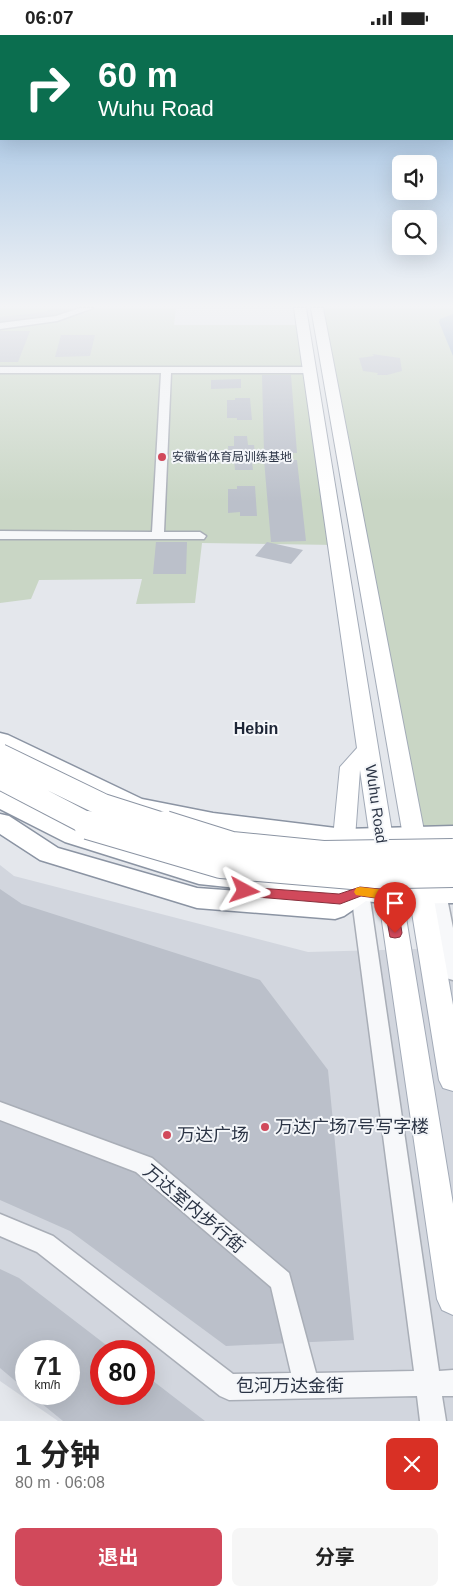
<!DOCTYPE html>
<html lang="zh">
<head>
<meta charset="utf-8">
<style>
  body { margin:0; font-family:Arial,"Noto Sans SC",sans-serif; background:#f6f6f6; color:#222; height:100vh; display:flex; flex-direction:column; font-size:19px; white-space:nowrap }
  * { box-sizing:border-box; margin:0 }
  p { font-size:16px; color:#767676 }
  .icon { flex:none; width:28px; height:28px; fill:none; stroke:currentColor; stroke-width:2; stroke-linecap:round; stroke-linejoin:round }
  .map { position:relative; height:1386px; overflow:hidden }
  .sheet { display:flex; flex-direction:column; background:#fff; flex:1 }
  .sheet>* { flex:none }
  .guide { position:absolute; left:0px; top:0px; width:454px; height:105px; box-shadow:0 5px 20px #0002; background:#0b6e4f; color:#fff; overflow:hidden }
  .controls { position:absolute; left:392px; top:120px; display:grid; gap:10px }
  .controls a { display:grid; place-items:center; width:45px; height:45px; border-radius:8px; background:#fff; box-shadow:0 5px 20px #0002; font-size:25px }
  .speed { position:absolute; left:15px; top:1305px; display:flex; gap:10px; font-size:25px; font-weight:700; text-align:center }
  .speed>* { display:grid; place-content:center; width:65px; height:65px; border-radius:50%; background:#fff; box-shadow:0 5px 20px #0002; line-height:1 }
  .speed small { font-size:12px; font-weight:400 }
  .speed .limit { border:8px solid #d22; background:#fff; color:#111 }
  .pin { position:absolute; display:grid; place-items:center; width:42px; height:42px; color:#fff; margin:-51px -21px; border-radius:50% 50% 50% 0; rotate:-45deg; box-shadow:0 0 5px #0007 }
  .pin .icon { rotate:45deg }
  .me { position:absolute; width:55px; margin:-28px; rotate:95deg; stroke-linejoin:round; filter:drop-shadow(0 0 4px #0008) }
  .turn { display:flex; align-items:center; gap:18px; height:105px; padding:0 15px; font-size:22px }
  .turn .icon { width:65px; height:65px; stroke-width:2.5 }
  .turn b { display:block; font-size:35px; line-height:42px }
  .round { display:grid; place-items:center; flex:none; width:52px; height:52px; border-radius:8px; background:#f6f6f6 }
  .headline { display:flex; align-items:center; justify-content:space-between; height:85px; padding:0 15px }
  h1 { font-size:30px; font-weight:700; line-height:38px }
  .primary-button { display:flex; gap:10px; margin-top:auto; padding:10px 15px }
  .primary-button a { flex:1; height:58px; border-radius:8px; background:#d1495b; color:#fff; font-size:20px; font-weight:700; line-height:58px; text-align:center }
  .primary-button a+a { background:#f6f6f6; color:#222 }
  .status { display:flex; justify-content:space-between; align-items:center; height:35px; padding:0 25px; background:#fff; direction:ltr }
  .status svg { height:14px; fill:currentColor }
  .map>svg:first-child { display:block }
</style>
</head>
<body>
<div class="status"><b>06:07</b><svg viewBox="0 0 49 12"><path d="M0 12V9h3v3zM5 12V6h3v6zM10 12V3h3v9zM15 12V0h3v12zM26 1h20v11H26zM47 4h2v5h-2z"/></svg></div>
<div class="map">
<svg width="453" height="1386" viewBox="0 0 453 1386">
  <rect width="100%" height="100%" fill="#e4e7ec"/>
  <path fill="#d2d6de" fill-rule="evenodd" d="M 0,830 L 14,841 L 308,917 L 453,913 L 453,1386 L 58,1386 L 0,1346 ZM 26,1316 L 69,1316 L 69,1359 L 26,1359 ZM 101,1316 L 144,1316 L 144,1359 L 101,1359 Z"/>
  <path fill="#c9d6c5" d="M 0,273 L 176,273 L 174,290 L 303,290 L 337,510 L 202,508 L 195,568 L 136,569 L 142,544 L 39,545 L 31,564 L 0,568 Z
    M 317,273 L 453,273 L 453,800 L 414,801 Z"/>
  <path fill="#9fb4cc" d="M 453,279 L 453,321 L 439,287 L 440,284 Z"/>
  <path fill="#bbc0ca" d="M 59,273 L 79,273 L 46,284 L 0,289 L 0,282 L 37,278 Z
    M 0,296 L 30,296 L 18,327 L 0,327 Z
    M 61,300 L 95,300 L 90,321 L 55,322 Z
    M 372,319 L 400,323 L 402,336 L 387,340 L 377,340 L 378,338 L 363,336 L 359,323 L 374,321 Z
    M 262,340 L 291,340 L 297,418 L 264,418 Z
    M 241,344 L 241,353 L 211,354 L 211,345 Z
    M 235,363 L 250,363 L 252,385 L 237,385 L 237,383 L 227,383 L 227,365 L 235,365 Z
    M 234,401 L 247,401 L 248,410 L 254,410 L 256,426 L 252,426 L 253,435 L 235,435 L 234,424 L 229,424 L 228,411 L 234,411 Z
    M 264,425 L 297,425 L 306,506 L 271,507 Z
    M 237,451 L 255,451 L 257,481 L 240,481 L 240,477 L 228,478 L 228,454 L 237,454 Z
    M 156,507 L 187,507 L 186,539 L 153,539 Z
    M 267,507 L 303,515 L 291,529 L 255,521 Z
    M 0,854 L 22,869 L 260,945 L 328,1035 L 354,1305 L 226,1311 L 70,1196 L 0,1165 Z
    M 0,1234 L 19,1243 L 114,1316 L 101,1316 L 101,1359 L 144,1359 L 144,1339 L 205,1386 L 63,1386 L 30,1359 L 69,1359 L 69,1316 L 26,1316 L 26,1355 L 0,1333 Z"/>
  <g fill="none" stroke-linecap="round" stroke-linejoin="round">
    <g stroke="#a9aeb7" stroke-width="3">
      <path id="minor" d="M 80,273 L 93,273 L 57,286 L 0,294 L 0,288 L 56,281 Z
        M 0,332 L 310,332 L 315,335 L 310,338 L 171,338 L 164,497 L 200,497 L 206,501 L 204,504 L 0,504 L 0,496 L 152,497 L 161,338 L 0,338 Z
        M 360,851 L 366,853 L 369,857 L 439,1336 L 453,1335 L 453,1361 L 442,1361 L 446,1386 L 420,1386 L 417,1361 L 229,1365 L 220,1361 L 37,1217 L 0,1201 L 0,1179 L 53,1201 L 233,1339 L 291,1338 L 271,1252 L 136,1137 L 0,1085 L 0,1067 L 152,1123 L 289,1238 L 316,1338 L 414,1336 L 351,857 L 354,853 Z
        M 437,852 L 443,854 L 446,858 L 453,893 L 453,945 L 446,943 L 444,938 L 428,858 L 431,854 Z"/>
    </g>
    <g stroke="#a3abb8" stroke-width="2">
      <path id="major" d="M 294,273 L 306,273 L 453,1169 L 453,1280 L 442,1275 L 437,1264 L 360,735 L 355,803 L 352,808 L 344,811 L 336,808 L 333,803 L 340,732 L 357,713 Z
        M 311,273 L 323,273 L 425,801 L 433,859 L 453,970 L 453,1056 L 443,1053 L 439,1045 L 409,859 L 403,801 Z"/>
    </g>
    <g stroke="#8b94a3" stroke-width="3">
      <path id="highway" d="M 0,698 L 8,700 L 142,764 L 213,778 L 344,794 L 453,791 L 453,809 L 344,812 L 213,794 L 136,779 L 127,777 L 0,714 Z
        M 0,756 L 9,758 L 83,795 L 200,831 L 389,849 L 453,848 L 453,868 L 389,869 L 366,866 L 344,881 L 335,884 L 197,873 L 40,825 L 0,799 L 0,779 L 9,781 L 58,813 L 197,853 L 332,863 L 199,849 L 65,807 L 0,774 Z"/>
    </g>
    <use href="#minor" fill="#f7f8fa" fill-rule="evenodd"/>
    <use href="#major" fill="#fff" fill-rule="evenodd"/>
    <use href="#highway" fill="#fff" fill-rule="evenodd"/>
    <g stroke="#8b94a3" stroke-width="24" stroke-linecap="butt">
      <path id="highway-bridge-far1" d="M 0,720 L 103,770 L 169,791
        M 0,743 L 92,791"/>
    </g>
    <g stroke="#8b94a3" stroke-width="30" stroke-linecap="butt">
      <path id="highway-bridge" d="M 88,790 L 221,829 L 352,840 L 453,838
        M 165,790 L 232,811 L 323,820 L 453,818"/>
    </g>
    <use href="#highway-bridge-far1" stroke="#fff" stroke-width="22"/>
    <use href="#highway-bridge" stroke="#fff" stroke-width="28"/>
  </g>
  <linearGradient id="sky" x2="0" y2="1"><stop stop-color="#8bb4dd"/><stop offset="0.58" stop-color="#f3f4f6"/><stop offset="1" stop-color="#f3f4f6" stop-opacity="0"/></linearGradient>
  <rect width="453" height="467" fill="url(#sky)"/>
  <path fill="#d1495b" stroke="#882f3b" d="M 245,852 L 339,859 L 360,852 L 389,855 L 394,856 L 396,860 L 402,898 L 400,902 L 395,903 L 390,902 L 383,864 L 361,861 L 340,869 L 245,861 L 240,860 L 238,856 L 240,853 Z"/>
  <path fill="#f59e0b" d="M 360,852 L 394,856 L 397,867 L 395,871 L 386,871 L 383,864 L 356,860 L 354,857 L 356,853 Z"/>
  <g fill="#d1495b" stroke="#f4f6f9" stroke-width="2">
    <circle cx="162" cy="422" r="5"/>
    <circle cx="265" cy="1092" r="5"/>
    <circle cx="167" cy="1100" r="5"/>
  </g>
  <g text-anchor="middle" stroke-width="4" stroke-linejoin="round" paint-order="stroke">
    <g font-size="12" fill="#2b3445" stroke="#f4f6f9" text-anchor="start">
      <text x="172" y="426">安徽省体育局训练基地</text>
    </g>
    <g font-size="15" fill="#2b3445" stroke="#f4f6f9">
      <text transform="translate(376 769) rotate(82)" y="5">Wuhu Road</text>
    </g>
    <g font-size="16" font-weight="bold" fill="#1d2536" stroke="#f4f6f9">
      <text x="256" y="699">Hebin</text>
    </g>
    <g font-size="18" fill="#2b3445" stroke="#f4f6f9" text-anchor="start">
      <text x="275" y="1098">万达广场7号写字楼</text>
      <text x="177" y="1106">万达广场</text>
    </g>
    <g font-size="18" fill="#2b3445" stroke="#f4f6f9">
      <text transform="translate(194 1174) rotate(40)" y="6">万达室内步行街</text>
      <text x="290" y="1357">包河万达金街</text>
    </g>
  </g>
</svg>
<div class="controls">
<a><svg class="icon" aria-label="sound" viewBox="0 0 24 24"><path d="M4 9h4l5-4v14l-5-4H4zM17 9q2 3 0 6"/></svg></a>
<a><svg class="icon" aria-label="search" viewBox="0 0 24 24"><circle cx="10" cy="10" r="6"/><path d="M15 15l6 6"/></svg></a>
</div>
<div class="speed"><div>71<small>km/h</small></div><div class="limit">80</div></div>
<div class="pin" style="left:395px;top:898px;background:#d93025"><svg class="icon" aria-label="arrive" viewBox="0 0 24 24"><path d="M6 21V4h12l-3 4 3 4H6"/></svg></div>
<svg class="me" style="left:245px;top:856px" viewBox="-20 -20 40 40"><path d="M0-17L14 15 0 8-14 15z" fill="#d1495b" stroke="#fff" stroke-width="4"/></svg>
<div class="guide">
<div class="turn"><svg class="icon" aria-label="right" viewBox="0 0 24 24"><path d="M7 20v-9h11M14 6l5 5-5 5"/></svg><div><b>60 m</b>Wuhu Road</div></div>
</div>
</div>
<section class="sheet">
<div class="headline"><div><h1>1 分钟</h1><p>80 m · 06:08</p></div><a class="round" style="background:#d93025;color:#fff"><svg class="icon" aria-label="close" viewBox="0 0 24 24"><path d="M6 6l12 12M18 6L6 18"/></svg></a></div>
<div class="primary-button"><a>退出</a><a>分享</a></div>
</section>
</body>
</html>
